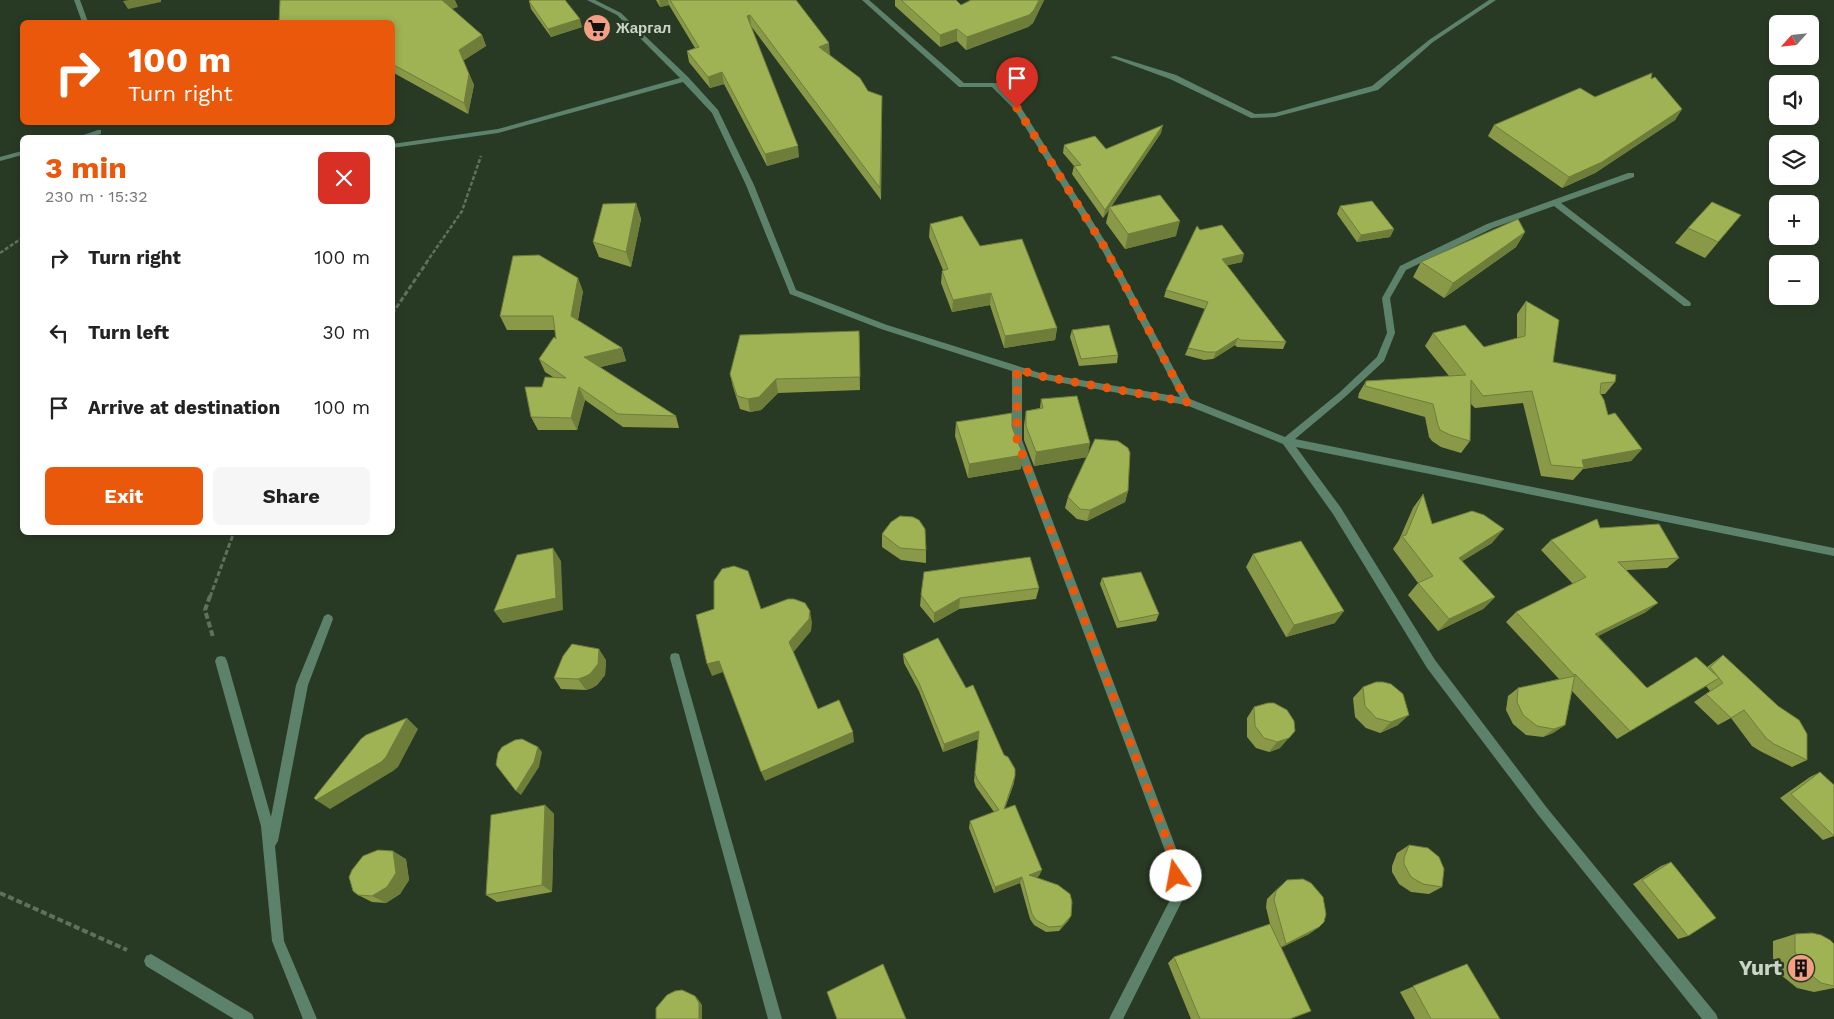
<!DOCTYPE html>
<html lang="en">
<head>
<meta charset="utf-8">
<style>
  body { margin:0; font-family:"Work Sans",sans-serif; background:#f6f6f6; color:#222; height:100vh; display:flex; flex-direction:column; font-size:19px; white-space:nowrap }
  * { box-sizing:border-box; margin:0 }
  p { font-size:16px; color:#767676 }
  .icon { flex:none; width:28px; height:28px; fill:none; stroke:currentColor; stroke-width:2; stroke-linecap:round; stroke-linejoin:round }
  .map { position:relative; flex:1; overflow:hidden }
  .sheet { position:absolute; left:20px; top:135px; width:375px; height:400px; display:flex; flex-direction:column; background:#fff; border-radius:8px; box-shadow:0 2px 8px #0003 }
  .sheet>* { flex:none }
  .hud { position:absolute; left:20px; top:20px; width:375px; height:105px; border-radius:8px; box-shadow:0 2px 8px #0003; background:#ea580c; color:#fff; overflow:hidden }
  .needle { width:32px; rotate:243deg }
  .controls { position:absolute; left:1769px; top:15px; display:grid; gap:10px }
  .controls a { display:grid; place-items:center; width:50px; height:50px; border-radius:8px; background:#fff; box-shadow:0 2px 8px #0003; font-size:25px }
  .pin { position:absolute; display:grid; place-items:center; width:42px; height:42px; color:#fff; margin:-51px -21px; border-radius:50% 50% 50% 0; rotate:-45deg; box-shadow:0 0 5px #0007 }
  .pin .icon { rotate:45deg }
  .me { position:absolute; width:55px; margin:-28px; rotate:348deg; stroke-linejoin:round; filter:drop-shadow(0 0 4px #0008) }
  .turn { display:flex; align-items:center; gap:18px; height:105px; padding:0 25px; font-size:22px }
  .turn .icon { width:65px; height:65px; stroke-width:2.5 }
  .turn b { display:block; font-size:35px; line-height:42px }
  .round { display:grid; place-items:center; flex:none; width:52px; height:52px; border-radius:8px; background:#f6f6f6 }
  .head { display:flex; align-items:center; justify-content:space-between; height:85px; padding:0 25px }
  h1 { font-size:30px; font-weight:700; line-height:38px; color:#ea580c }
  .action { display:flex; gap:10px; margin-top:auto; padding:10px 25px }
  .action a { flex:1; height:58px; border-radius:8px; background:#ea580c; color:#fff; font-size:20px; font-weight:700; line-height:58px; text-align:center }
  .action a+a { background:#f6f6f6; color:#222 }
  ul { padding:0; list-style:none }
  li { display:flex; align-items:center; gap:15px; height:75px; padding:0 25px }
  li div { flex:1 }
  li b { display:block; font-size:19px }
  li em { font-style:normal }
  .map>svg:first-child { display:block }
</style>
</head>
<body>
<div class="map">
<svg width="1834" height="1019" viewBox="0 0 1834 1019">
  <rect width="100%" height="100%" fill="#293a24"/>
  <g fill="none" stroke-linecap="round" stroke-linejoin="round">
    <path stroke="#61705d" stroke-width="2.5" stroke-dasharray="4 2" stroke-linecap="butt" d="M 0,253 L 22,238
      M 426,263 L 462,211 L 481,156"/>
    <path stroke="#61705d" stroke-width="3" stroke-dasharray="5 2.5" stroke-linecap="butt" d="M 392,314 L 427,262
      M 210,597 L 234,532"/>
    <path stroke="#61705d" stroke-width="4" stroke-dasharray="6 3" stroke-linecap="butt" d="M 210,596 L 205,610 L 213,637
      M 0,893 L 127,950"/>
    <path fill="#5c826c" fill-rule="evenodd" d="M 74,0 L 80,0 L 88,22 L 82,22 Z
      M 587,0 L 595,0 L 621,13 L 688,77 L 718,110 L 754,185 L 796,290 L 887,325 L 1040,373 L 1180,397 L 1101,248 L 1014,109 L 992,87 L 959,87 L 862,0 L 869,0 L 964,83 L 997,83 L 1020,106 L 1108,246 L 1190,399 L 1285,437 L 1339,393 L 1377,357 L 1387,333 L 1382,298 L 1400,266 L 1487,224 L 1628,173 L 1634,173 L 1634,177 L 1561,203 L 1690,302 L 1691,304 L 1690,306 L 1684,306 L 1554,206 L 1493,228 L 1406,270 L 1390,298 L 1395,333 L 1384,361 L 1345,397 L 1295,439 L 1834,548 L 1834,556 L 1296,447 L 1341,508 L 1435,660 L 1547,808 L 1716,1014 L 1718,1019 L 1702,1019 L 1539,816 L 1427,668 L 1333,514 L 1283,444 L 1186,405 L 1040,379 L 1022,374 L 1022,440 L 1179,856 L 1185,895 L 1123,1019 L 1109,1019 L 1173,894 L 1167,856 L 1012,440 L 1012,371 L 881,329 L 790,294 L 746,185 L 712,113 L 683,82 L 498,133 L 392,148 L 392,144 L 498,129 L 680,78 L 617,15 Z
      M 1489,0 L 1496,0 L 1433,42 L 1378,90 L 1275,117 L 1251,118 L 1170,79 L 1110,57 L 1115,56 L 1176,75 L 1255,114 L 1275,113 L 1372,86 L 1429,40 Z
      M 98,130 L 101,130 L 101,134 L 88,138 L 75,138 Z
      M 22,151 L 22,155 L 0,161 L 0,157 Z
      M 328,614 L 332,616 L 333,619 L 308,685 L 278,841 L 275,846 L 284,941 L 317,1019 L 303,1019 L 272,941 L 261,826 L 215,661 L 217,657 L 221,656 L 225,657 L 227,661 L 271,817 L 296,685 L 323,619 L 324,616 Z
      M 675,653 L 679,654 L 680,658 L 782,1019 L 768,1019 L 670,658 L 671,654 Z
      M 151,954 L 252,1014 L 254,1019 L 234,1019 L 146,966 L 144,961 L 146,956 Z"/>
  </g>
  <path fill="#899948" d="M 656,0 L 796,0 L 830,55 L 868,91 L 882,96 L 881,200 L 751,26 L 799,157 L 767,166 L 724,84 L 710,88 L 689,62 L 687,51 L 695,48 L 669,5 L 660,7 Z
    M 895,0 L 956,0 L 961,5 L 971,0 L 1044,0 L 1033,23 L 1028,27 L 966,50 L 957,41 L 940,47 L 895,6 Z
    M 529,1 L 582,27 L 551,37 L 531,9 Z
    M 458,7 L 451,9 L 482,35 L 486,46 L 463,60 L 474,85 L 468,114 L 392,72 L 392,22 Z
    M 1651,79 L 1682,109 L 1675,120 L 1595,173 L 1562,188 L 1488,136 L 1494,125 L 1595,97 Z
    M 1161,133 L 1111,207 L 1176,236 L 1125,249 L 1106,223 L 1109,210 L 1103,218 L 1072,174 L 1074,166 L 1063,153 L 1064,145 L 1106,149 Z
    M 636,203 L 641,219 L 631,267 L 599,257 L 593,242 Z
    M 1340,206 L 1394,229 L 1390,237 L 1357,242 L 1337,214 Z
    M 1741,215 L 1705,258 L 1675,243 L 1688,228 Z
    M 930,224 L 980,246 L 1057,328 L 1055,340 L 1004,348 L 990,305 L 952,312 L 941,283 L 942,271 L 943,270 L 929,237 Z
    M 1200,230 L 1242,262 L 1227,265 L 1286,342 L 1283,349 L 1237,347 L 1235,345 L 1213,359 L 1204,360 L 1185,355 L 1188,348 L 1205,309 L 1164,297 L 1166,290 Z
    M 1525,232 L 1516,247 L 1444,298 L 1413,277 L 1421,262 Z
    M 583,291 L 578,320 L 622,348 L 626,361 L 600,367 L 676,416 L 679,428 L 623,427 L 585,400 L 577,430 L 538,430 L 531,417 L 542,387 L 553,377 L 545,372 L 539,359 L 556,339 L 555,330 L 507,330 L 500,316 Z
    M 1526,301 L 1553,362 L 1615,382 L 1605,394 L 1600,394 L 1608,415 L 1642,449 L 1631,461 L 1583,469 L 1573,480 L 1541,476 L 1523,403 L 1475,408 L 1470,403 L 1470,441 L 1461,453 L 1441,447 L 1432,441 L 1429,437 L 1425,417 L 1358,398 L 1359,393 L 1366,381 L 1449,376 L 1425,346 L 1433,333 L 1484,347 L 1517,339 L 1517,314 Z
    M 1072,330 L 1118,355 L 1117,363 L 1079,366 L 1070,337 Z
    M 859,331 L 860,390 L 778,393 L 761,410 L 750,412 L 740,409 L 733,387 L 730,374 Z
    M 1041,399 L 1090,443 L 1087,457 L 1034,466 L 1024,440 L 1024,425 L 1026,411 L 1040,408 Z
    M 956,422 L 1012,427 L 1021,469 L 968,478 L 955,436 Z
    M 1128,491 L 1125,502 L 1087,521 L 1077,519 L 1065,508 L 1068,497 Z
    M 1423,494 L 1432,524 L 1492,543 L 1462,561 L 1495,597 L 1483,609 L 1438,631 L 1408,595 L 1418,583 L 1393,549 L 1399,540 L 1413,508 Z
    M 1600,528 L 1679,558 L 1667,568 L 1627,570 L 1646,612 L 1598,636 L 1647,688 L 1707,667 L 1723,655 L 1807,760 L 1792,767 L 1760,751 L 1752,746 L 1731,718 L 1718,725 L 1694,702 L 1710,691 L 1706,686 L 1617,739 L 1572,691 L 1565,725 L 1553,733 L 1543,737 L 1526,735 L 1513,724 L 1506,710 L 1508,696 L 1518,688 L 1559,679 L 1506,622 L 1516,612 L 1573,584 L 1541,550 L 1551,540 Z
    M 882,534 L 926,550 L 926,563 L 901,560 L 882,547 Z
    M 1253,554 L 1335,623 L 1286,637 L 1246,567 Z
    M 1102,578 L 1159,614 L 1156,621 L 1117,628 L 1100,584 Z
    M 1039,588 L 1036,599 L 959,609 L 934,623 L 920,606 L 921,595 Z
    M 938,638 L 1014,783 L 1005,808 L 1039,876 L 1036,877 L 1071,916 L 1068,921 L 1059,931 L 1046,932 L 1034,925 L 1030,919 L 1020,883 L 994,893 L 969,828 L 970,821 L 994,812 L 976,787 L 974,781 L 978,739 L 943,752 L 919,691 L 904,663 L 903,654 Z
    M 606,660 L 605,675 L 597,685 L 592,688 L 586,690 L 561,689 L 554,678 Z
    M 1363,687 L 1398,725 L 1380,733 L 1366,728 L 1355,717 L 1353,698 Z
    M 1268,703 L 1280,748 L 1269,752 L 1256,748 L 1247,737 L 1247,718 L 1254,707 Z
    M 1820,772 L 1834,836 L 1823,840 L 1780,798 L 1810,777 Z
    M 545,805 L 554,814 L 552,892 L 497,902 L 486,895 Z
    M 1409,845 L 1442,887 L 1429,894 L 1411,892 L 1399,884 L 1392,872 L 1392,866 L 1397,853 Z
    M 406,859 L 409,880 L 400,894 L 386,903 L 372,902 L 358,895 Z
    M 1671,862 L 1688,936 L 1678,939 L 1633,884 L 1661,866 Z
    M 1287,880 L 1319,927 L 1309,934 L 1281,947 L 1311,1011 L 1291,1019 L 1191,1019 L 1168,963 L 1174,957 L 1270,924 L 1266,907 L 1267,899 L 1278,888 Z
    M 1795,934 L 1834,944 L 1834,988 L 1814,992 L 1797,988 L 1781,975 L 1773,958 L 1773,941 Z
    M 1467,964 L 1500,1019 L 1415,1019 L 1400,992 Z"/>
  <path fill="#6f7d3b" d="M 129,0 L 161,0 L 161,2 L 128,9 L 123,1 Z
    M 441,0 L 455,0 L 458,7 L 445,11 Z
    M 659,0 L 668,0 L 669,5 L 660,7 Z
    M 1039,0 L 1044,0 L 1033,23 L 1028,27 L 966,50 L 967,37 Z
    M 750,15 L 751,26 L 747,16 Z
    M 580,19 L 582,27 L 551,37 L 548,29 Z
    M 957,29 L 957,41 L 940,47 L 940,35 Z
    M 482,35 L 486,46 L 463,61 L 459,50 Z
    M 829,43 L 830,55 L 819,47 Z
    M 722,72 L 724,84 L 710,88 L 708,77 Z
    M 469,74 L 474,85 L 468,114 L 464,103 Z
    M 882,96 L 882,107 L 881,200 L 880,188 Z
    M 1682,109 L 1675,120 L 1595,173 L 1562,188 L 1569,177 Z
    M 1163,125 L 1161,133 L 1110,208 L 1109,207 L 1109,210 L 1103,218 L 1105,210 Z
    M 798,146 L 799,157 L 767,166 L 765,154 Z
    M 636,203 L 641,219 L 631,267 L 626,252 Z
    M 1180,221 L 1176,236 L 1125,249 L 1128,234 Z
    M 1394,229 L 1390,237 L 1357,242 L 1361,235 Z
    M 1525,232 L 1516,247 L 1444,298 L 1453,283 Z
    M 1244,254 L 1242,262 L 1220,267 L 1222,259 Z
    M 578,278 L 583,291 L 576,329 L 571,316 Z
    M 991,293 L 990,305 L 952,312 L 953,300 Z
    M 1057,328 L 1055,340 L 1004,348 L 1005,336 Z
    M 859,331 L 860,344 L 860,390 L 860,377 Z
    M 1238,338 L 1235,345 L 1213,359 L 1216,352 Z
    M 622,348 L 626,361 L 589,370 L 584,357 Z
    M 776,379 L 778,393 L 761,410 L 750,412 L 748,399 Z
    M 579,387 L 585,400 L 577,430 L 571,418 Z
    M 1090,443 L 1087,457 L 1034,466 L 1036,452 Z
    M 1642,449 L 1631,461 L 1583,469 L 1584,468 L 1582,460 Z
    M 1023,455 L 1021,469 L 968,478 L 969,464 Z
    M 1128,491 L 1125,502 L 1087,521 L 1090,510 Z
    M 1504,529 L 1492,543 L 1448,570 L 1459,558 Z
    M 553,548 L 561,561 L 563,610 L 503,623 L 494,611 Z
    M 1495,597 L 1483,609 L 1438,631 L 1449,619 Z
    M 960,598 L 959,609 L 934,623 L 934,613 Z
    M 1658,603 L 1646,612 L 1584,643 L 1595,634 Z
    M 810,611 L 812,623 L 811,631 L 792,654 L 789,642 Z
    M 1344,611 L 1335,623 L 1286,637 L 1294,625 Z
    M 599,649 L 606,660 L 605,675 L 597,685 L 592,688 L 586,690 L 578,679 Z
    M 719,661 L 723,672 L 712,676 L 707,664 Z
    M 1719,678 L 1705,687 L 1617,739 L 1630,731 Z
    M 1409,715 L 1398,725 L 1380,733 L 1391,722 Z
    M 407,718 L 418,729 L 398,767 L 393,771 L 330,809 L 316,800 Z
    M 1565,725 L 1553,733 L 1543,737 L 1554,729 Z
    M 979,731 L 978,739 L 943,752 L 944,744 Z
    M 1295,731 L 1280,748 L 1269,752 L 1277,742 Z
    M 853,732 L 854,742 L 765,781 L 761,772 Z
    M 538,747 L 542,752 L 539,767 L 521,795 L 516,791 Z
    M 1015,776 L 1014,783 L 1002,816 L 1004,809 Z
    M 545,805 L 554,814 L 552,892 L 542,885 Z
    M 393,851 L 406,859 L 409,880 L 400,894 L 386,903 L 372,896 Z
    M 1042,870 L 1039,876 L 1027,881 L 1029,875 Z
    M 1022,877 L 1020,883 L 994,893 L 995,887 Z
    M 1071,916 L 1068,921 L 1059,931 L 1062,926 Z
    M 1319,927 L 1309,934 L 1277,950 L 1286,944 Z
    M 695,996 L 698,999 L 702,1005 L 702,1019 L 699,1019 Z"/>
  <path fill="#9fb254" stroke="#6f7d3b" d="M 280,0 L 442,0 L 482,35 L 459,50 L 469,74 L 464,103 L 392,64 L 392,22 L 279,22 Z
    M 531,0 L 565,0 L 580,19 L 548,29 L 529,1 Z
    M 670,0 L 796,0 L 829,43 L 819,47 L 860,78 L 868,91 L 882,96 L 880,188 L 750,15 L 747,16 L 798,146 L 765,154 L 722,72 L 708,77 L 687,51 L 699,47 Z
    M 901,0 L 956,0 L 961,5 L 971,0 L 1039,0 L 1034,10 L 1029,15 L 967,37 L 957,29 L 940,35 Z
    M 1652,73 L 1651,79 L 1655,77 L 1682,109 L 1602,162 L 1569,177 L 1494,125 L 1580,88 L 1595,97 Z
    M 1163,125 L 1105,210 L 1074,166 L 1081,165 L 1064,145 L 1095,136 L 1106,149 Z
    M 1160,195 L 1180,221 L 1128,234 L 1109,207 Z
    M 1372,201 L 1394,229 L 1361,235 L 1340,206 Z
    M 1712,202 L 1741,215 L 1718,242 L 1688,228 Z
    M 636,203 L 626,252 L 593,242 L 603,204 Z
    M 962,216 L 980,246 L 1022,239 L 1057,328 L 1005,336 L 991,293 L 953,300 L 942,271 L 948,269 L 930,224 Z
    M 1518,219 L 1525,232 L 1453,283 L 1421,262 Z
    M 1222,225 L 1244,254 L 1222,259 L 1286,342 L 1240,340 L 1238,338 L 1216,352 L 1207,352 L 1188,348 L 1208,302 L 1166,290 L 1197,226 L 1200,230 Z
    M 539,255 L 578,278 L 571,316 L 622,348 L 584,357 L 676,416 L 618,414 L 579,387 L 571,418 L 531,417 L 525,387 L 542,387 L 545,377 L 566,378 L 539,359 L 554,337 L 556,339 L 553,316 L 500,316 L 513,256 Z
    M 1526,301 L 1559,320 L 1553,362 L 1616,375 L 1615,382 L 1601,383 L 1600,393 L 1604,400 L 1608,415 L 1615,413 L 1642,449 L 1582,460 L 1584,468 L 1551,465 L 1532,391 L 1483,396 L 1471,380 L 1470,441 L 1450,435 L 1440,430 L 1438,425 L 1433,404 L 1365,386 L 1366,381 L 1466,375 L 1433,333 L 1465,325 L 1484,347 L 1525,336 Z
    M 1109,325 L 1118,355 L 1081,359 L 1072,330 Z
    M 859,331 L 860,377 L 776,379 L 759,397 L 748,399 L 737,396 L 730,374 L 740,335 Z
    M 1077,396 L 1090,443 L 1036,452 L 1026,426 L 1026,411 L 1043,408 L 1041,399 Z
    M 1012,413 L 1012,427 L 1023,455 L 969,464 L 956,422 Z
    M 1095,439 L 1118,441 L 1128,448 L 1130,453 L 1128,491 L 1090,510 L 1080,509 L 1068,497 Z
    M 1423,494 L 1432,524 L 1472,511 L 1484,515 L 1504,529 L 1459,558 L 1495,597 L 1449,619 L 1418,583 L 1433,576 L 1402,536 L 1406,535 Z
    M 900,516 L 913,517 L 919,520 L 925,529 L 926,550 L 900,548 L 882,534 L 891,522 Z
    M 1597,519 L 1600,528 L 1659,524 L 1679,558 L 1618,562 L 1658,603 L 1595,634 L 1647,688 L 1696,657 L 1719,678 L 1630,731 L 1575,674 L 1565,725 L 1554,729 L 1537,726 L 1523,715 L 1517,702 L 1518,688 L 1575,676 L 1516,612 L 1586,577 L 1551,540 Z
    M 1301,541 L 1344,611 L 1294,625 L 1253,554 Z
    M 553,548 L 556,598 L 494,611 L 517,555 Z
    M 1030,557 L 1039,588 L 960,598 L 934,613 L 921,595 L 924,572 Z
    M 734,566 L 748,571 L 761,609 L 788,599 L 794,599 L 805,603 L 810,611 L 809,619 L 789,642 L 818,709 L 839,700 L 853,732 L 761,772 L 719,661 L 707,664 L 696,615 L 714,609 L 714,581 L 722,569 Z
    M 1141,572 L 1159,614 L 1119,622 L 1102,578 Z
    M 938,638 L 966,688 L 973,685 L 1004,755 L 1008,757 L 1015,769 L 1015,776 L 1004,809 L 1015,805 L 1042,870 L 1029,875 L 1058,885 L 1070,894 L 1072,902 L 1071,916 L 1062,926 L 1049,927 L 1036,920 L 1032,914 L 1022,877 L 995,887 L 970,821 L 999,810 L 977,779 L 975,773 L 979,731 L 944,744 L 919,683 L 903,654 Z
    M 572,644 L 599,649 L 598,664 L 590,674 L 584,677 L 578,679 L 554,678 L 563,656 Z
    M 1723,655 L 1778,706 L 1799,720 L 1807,734 L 1807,760 L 1774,744 L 1766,738 L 1744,710 L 1731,718 L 1706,694 L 1723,683 L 1710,667 Z
    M 1376,682 L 1383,682 L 1391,684 L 1403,694 L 1409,715 L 1391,722 L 1376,718 L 1365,706 L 1363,687 Z
    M 1268,703 L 1274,703 L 1287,710 L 1294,721 L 1295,731 L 1289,738 L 1277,742 L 1264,738 L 1255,726 L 1254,707 Z
    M 407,718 L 386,757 L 381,762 L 316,800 L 314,798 L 361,739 L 366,735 Z
    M 522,739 L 538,747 L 534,762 L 516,791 L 496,765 L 498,753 L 502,747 L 515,740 Z
    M 1820,772 L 1834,785 L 1834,836 L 1791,794 Z
    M 545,805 L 542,885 L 486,895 L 491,815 Z
    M 1409,845 L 1428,848 L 1439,857 L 1444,869 L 1442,887 L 1423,884 L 1411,877 L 1404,864 L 1404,858 Z
    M 378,850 L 393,851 L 396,873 L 387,887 L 372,896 L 358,895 L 353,891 L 349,877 L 352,870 L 363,856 Z
    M 1671,862 L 1716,918 L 1688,936 L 1642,880 Z
    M 1303,879 L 1311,883 L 1323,897 L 1326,914 L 1324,922 L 1319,927 L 1286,944 L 1274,900 L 1276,891 L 1287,880 Z
    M 1270,924 L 1311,1011 L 1289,1019 L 1200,1019 L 1174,957 Z
    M 1812,933 L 1821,935 L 1830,940 L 1834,944 L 1834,986 L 1821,983 L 1804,969 L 1795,952 L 1795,934 Z
    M 883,964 L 906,1019 L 837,1019 L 827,992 Z
    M 1467,964 L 1500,1019 L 1431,1019 L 1413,986 Z
    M 682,990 L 695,996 L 699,1003 L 699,1019 L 656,1019 L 656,1008 L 667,995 L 675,991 Z"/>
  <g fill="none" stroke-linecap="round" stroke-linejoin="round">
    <path stroke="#ea580c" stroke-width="9" stroke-dasharray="0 16.2" d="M 1017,108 L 1105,248 L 1187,402 L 1040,376 L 1017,369 L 1017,440 L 1173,856 L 1176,876"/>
  </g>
  <defs>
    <g id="supermarket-disc" transform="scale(1.4375)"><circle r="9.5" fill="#f39f84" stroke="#293a24"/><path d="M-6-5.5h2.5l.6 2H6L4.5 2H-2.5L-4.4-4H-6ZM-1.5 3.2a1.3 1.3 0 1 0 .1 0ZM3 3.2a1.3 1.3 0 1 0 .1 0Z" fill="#111"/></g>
    <g id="building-disc" transform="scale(1.4375)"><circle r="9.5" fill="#f39f84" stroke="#293a24"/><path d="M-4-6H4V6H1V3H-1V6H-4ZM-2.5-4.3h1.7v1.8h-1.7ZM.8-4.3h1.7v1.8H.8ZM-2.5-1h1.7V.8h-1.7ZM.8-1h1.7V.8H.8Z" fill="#111"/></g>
  </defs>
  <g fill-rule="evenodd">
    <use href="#supermarket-disc" x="597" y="28"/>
    <use href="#building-disc" x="1801" y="968"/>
  </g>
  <g text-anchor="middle" stroke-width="5" stroke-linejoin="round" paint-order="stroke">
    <g font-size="15" font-weight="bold" fill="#cad5c7" stroke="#293a24" text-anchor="start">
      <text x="616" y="33">Жаргал</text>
    </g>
    <g font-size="21" font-weight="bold" fill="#cad5c7" stroke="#293a24" text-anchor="end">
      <text x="1782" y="975">Yurt</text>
    </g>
  </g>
</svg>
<div class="controls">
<a><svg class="needle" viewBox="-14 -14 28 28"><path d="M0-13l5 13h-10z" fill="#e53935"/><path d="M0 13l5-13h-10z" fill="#767676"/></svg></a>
<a><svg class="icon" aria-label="sound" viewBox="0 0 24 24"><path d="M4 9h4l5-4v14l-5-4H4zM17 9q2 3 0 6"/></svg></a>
<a><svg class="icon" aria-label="layers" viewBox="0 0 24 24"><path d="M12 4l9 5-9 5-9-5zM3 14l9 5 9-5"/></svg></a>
<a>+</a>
<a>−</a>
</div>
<div class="pin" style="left:1017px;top:108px;background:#d93025"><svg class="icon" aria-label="arrive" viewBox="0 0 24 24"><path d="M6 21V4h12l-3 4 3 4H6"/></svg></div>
<svg class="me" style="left:1176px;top:876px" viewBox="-20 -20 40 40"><circle r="19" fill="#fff"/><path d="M0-13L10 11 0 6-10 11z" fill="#ea580c"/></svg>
<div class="hud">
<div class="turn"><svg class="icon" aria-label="right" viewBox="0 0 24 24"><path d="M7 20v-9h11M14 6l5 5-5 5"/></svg><div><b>100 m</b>Turn right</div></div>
</div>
<section class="sheet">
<div class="head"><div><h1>3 min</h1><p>230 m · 15:32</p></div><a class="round" style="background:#d93025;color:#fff"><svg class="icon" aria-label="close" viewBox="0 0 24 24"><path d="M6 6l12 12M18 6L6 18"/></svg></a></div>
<ul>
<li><svg class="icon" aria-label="right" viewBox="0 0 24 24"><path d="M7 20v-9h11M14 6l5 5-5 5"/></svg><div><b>Turn right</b></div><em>100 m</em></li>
<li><svg class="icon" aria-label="left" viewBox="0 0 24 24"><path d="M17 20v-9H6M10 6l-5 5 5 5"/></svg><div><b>Turn left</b></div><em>30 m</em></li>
<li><svg class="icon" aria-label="arrive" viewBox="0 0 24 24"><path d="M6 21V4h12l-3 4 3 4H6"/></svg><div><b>Arrive at destination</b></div><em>100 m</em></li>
</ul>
<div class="action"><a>Exit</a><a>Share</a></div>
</section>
</div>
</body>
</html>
